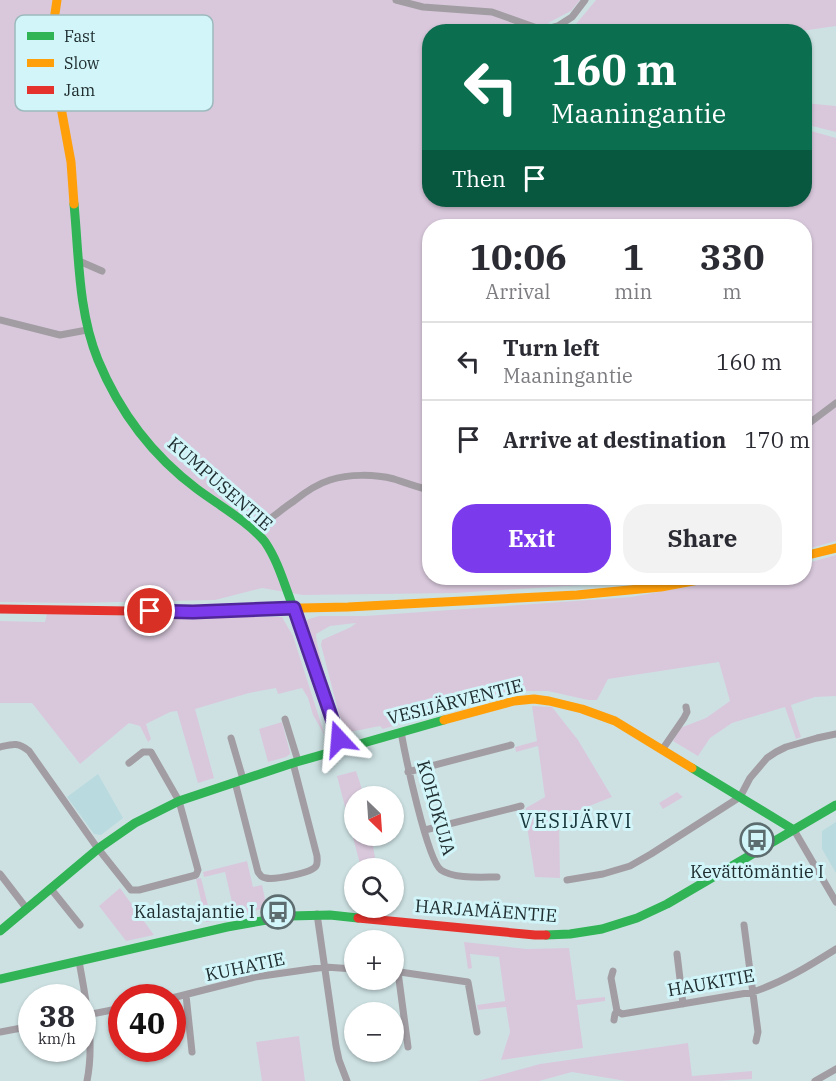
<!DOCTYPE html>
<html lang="en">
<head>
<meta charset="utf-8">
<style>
  body { margin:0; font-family:"IBM Plex Serif",serif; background:#f2f2f3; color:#2b2b33; height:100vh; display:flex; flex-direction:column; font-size:22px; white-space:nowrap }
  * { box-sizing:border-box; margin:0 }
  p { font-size:20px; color:#7c7c81 }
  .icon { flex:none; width:33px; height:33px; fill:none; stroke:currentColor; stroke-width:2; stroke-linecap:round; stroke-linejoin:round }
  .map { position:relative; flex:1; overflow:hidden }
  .details { position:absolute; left:422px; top:219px; width:390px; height:366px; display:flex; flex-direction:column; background:#fff; border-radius:24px; box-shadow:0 2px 4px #0004 }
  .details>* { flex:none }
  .banner { position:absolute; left:422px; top:24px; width:390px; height:183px; border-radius:24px; box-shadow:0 2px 4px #0004; background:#0b6e4f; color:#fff; overflow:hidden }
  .needle { width:39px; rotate:155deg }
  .fabs { position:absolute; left:344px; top:786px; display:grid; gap:12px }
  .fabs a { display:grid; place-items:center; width:60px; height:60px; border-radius:50%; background:#fff; box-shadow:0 2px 4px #0004; font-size:30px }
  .speed { position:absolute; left:18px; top:984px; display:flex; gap:12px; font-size:30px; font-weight:700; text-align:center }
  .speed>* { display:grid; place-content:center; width:78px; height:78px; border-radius:50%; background:#fff; box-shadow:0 2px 4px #0004; line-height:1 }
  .speed small { font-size:15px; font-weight:400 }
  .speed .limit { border:9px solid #d22; background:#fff; color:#111 }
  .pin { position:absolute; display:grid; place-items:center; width:51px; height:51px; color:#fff; margin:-26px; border:3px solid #fff; border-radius:50%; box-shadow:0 2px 6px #0007 }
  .me { position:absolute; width:66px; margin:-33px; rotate:341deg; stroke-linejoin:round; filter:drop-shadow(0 0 4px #0008) }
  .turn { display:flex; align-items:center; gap:21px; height:126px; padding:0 30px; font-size:27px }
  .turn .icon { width:78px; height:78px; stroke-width:2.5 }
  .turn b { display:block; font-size:42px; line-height:51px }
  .then { display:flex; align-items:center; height:57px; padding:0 30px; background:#0003; gap:12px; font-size:22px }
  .eta { display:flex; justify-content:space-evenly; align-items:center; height:102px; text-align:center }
  .eta b { font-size:36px; font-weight:700; line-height:42px }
  .primary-button { display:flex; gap:12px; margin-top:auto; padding:12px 30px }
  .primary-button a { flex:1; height:69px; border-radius:24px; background:#7c3aed; color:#fff; font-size:24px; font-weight:700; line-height:69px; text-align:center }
  .primary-button a+a { background:#f2f2f3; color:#2b2b33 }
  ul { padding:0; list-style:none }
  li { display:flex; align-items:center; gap:18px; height:78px; padding:0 30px; border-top:2px solid #e1e1e2 }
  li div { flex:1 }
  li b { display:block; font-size:22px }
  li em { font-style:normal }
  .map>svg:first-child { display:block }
</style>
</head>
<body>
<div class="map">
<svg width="836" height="1081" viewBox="0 0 836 1081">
  <rect width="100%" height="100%" fill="#cde1e3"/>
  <path fill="#b9dade" d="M 98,774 L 123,818 L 101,835 L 94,834 L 67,797 Z
    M 836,822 L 836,873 L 822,849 L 822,831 Z"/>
  <path fill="#d9c8dc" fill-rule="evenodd" d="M 0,0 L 580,0 L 571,11 L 548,23 L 571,30 L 596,0 L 836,0 L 836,26 L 801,31 L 429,32 L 429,200 L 804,200 L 804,129 L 836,138 L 836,541 L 804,550 L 804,226 L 429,226 L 429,578 L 652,578 L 628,582 L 456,593 L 303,595 L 262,588 L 215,600 L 74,603 L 0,602 ZM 144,24 C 155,28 169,26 181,29 L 185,40 L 162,58 L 145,57 L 137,50 L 132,40 Z
    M 804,103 L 836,106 L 836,132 L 804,124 Z
    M 836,555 L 836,696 L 815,697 L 791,705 L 801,737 L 796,739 L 785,707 L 732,723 L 710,738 L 698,756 L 673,741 L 680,728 L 706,718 L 730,701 L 719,662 L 608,679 L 597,700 L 588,700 L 548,691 L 514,691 L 383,729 L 380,726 L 350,732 L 346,731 L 339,714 L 321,645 L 322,640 L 351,627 L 356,623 L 330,626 L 316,634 L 317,644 L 329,692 L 327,695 L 314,653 L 306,621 L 309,619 L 319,616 L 365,616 L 631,597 L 735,578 L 804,578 L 804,564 Z
    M 47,614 L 175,617 L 282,617 L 293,636 L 325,736 L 313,715 L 308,698 L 302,688 L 278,694 L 276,688 L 249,693 L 195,709 L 214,778 L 198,783 L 177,711 L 170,712 L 146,724 L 151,739 L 148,742 L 140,726 L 129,723 L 80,764 L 32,703 L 0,703 L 0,621 L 45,622 Z
    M 532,706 L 552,707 L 578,740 L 612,797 L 559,818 L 560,878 L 535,877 L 525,814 L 526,808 L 545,797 L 538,746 L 516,752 L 515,747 L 537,741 Z
    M 282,722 L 290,752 L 290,754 L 286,757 L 268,762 L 259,729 Z
    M 356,771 L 361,786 L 363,796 L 354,796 L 354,836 L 371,836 L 377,868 L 361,868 L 337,776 Z
    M 677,792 L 683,797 L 663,809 L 659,803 Z
    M 247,861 L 253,887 L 262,885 L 267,908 L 235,915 L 225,872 L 204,877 L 203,872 Z
    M 201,878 L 212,921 L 206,922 L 196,879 Z
    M 120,888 L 154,935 L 126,941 L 99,906 Z
    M 464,942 L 527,949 L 569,948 L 576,1000 L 605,997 L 605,1001 L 577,1005 L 583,1048 L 501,1060 L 510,1032 L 506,1007 L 478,1010 L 477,1005 L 505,1001 L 499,957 L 470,954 L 472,968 L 468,969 Z
    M 299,1036 L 305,1081 L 262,1081 L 256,1042 Z
    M 688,1043 L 692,1076 L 752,1071 L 752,1079 L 717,1081 L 626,1081 L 572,1072 L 539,1081 L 478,1081 L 540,1064 Z"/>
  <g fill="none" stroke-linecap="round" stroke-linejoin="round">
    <path stroke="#a29da3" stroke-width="7" d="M 396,0 L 423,7 L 492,12 L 537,28 L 547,29 L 558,26 L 572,17 L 585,0
      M 79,261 L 102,271
      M 0,320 L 60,335 L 87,330
      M 804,427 L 836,403
      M 252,530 C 268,522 279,511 294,501 C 304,493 317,484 330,480 C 349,474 374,474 394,479 C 406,483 417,487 429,490
      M 285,719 L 298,761
      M 401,732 C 405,754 427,860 441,870 C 454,879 481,877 497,877
      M 231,738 L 243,779
      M 0,747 C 13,744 18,742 29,751 L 96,846 L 131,890 L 139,890 L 196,875 L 198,870 L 179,801 L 151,752 L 143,752 L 129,763
      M 662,750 L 684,718 L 687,712 L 686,707
      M 408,772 L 511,745
      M 235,782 L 258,872 C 261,876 261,877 266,878 C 274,880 312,873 316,866 C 318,863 317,859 317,856 L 293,763
      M 425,830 L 521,806
      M 794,830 L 836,902
      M 0,874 L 27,909
      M 567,880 L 603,874 L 630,866 L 651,854 L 740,797 L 750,778 L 767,758 L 776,752 L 786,747 L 817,738 L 836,734
      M 51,889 L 80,925
      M 317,914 L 336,1046 L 339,1060 L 347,1081
      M 744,925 L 758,1032 L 756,1041
      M 677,954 L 683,1004
      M 79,961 C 86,1001 95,1040 87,1081
      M 393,971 L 468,982 L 477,1032
      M 613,971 L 611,978 L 617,1011
      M 398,972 L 408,1047
      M 186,995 L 192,1052
      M 172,998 L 255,977 L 325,967 L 354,969
      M 617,1011 L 622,1014 L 753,992 C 783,982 809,966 836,949
      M 82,1016 L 122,1008
      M 614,1020 L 615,1014 L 617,1011
      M 0,1032 L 32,1026
      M 815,1081 L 836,1069"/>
    <path stroke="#30b455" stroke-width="9" d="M 74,204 C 79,256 78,311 98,360 C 119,411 153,456 197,489 C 217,504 250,523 265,542 C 276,558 282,577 289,596 C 295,613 301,630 307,647
      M 692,768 L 794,830
      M 0,931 L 99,848 L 135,823 L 179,801 L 293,763 L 444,720
      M 546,935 L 570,934 L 602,929 L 637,918 L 667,904 L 836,805
      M 0,979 L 227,927 L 290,916 L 330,915 L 358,918"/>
    <path stroke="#ff9f0a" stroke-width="9" d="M 57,0 L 53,27 L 53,64 L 71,162 L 74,204
      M 804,556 L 836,548
      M 254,609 L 348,607 L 577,595 L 661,587 L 709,578
      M 307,647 L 342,748
      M 444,720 L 514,701 L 534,699 L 549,701 L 582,709 L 615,721 L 692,768"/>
    <path stroke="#e5322d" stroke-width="9" d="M 0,609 L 193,612 L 254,609
      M 358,918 L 535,935 L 546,935"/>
  </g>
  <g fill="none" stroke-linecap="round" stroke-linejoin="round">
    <g stroke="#51269a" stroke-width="15">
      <path id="route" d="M 150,611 L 193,612 L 294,608 L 339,739"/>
    </g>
    <use href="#route" stroke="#7c3aed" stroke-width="10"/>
  </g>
  <defs>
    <g id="bus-ring" transform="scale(1.725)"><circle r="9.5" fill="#d1f5f9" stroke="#5d6d6f" stroke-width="1.5"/><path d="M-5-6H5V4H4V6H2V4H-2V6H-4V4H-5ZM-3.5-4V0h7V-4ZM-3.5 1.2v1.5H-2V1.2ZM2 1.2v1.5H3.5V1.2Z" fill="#5d6d6f"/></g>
  </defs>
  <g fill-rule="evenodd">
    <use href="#bus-ring" x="757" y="840"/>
    <use href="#bus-ring" x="278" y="912"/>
  </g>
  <g text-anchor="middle" stroke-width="6" stroke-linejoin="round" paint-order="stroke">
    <g font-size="18" fill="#202e30" stroke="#d1f5f9">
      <text transform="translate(220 484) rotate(41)" y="6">KUMPUSENTIE</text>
      <text transform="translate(455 702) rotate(-14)" y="6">VESIJÄRVENTIE</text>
      <text transform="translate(436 808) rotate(74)" y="6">KOHOKUJA</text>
      <text transform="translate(486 911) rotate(4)" y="6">HARJAMÄENTIE</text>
      <text transform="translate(245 967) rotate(-12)" y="6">KUHATIE</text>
      <text transform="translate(711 983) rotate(-10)" y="6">HAUKITIE</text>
    </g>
    <g font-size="18" fill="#202e30" stroke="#d1f5f9">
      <text x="757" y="878">Kevättömäntie I</text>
      <text x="255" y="918" text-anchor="end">Kalastajantie I</text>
    </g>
    <g font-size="20" letter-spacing="1.5" fill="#18373b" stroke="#d1f5f9">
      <text x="576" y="828">VESIJÄRVI</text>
    </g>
  </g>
  <rect x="15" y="15" width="198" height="96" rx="9" fill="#d1f5f9" stroke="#9cb9bd" stroke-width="1.5"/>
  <rect x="27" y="32" width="27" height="8" fill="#30b455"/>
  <rect x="27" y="59" width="27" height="8" fill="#ff9f0a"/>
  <rect x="27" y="86" width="27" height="8" fill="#e5322d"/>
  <g font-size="16" fill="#202e30">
    <text x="64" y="42">Fast</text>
    <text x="64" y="69">Slow</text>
    <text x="64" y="96">Jam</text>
  </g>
</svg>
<div class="fabs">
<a><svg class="needle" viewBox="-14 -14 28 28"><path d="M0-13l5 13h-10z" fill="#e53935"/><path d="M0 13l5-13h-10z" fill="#7c7c81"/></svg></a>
<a><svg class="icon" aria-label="search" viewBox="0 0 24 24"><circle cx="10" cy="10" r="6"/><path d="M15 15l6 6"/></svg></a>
<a>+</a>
<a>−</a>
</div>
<div class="speed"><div>38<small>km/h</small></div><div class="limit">40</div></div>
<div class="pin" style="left:150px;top:611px;background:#d93025"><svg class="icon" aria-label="arrive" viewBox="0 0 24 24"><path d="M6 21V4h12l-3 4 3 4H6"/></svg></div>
<svg class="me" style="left:339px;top:739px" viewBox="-20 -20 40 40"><path d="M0-17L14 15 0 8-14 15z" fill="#7c3aed" stroke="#fff" stroke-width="4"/></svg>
<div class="banner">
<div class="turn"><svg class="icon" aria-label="left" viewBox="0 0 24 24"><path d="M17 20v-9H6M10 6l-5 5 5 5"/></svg><div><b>160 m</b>Maaningantie</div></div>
<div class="then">Then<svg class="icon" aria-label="arrive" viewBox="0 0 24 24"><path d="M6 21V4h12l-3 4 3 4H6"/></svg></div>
</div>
<section class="details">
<div class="eta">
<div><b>10:06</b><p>Arrival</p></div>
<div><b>1</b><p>min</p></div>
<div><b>330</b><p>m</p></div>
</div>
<ul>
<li><svg class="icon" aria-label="left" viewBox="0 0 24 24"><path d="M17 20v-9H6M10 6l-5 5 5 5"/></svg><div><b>Turn left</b><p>Maaningantie</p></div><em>160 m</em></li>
<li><svg class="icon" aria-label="arrive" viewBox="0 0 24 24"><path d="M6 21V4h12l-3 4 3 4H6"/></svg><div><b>Arrive at destination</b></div><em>170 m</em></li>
</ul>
<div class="primary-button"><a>Exit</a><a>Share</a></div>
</section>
</div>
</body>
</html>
